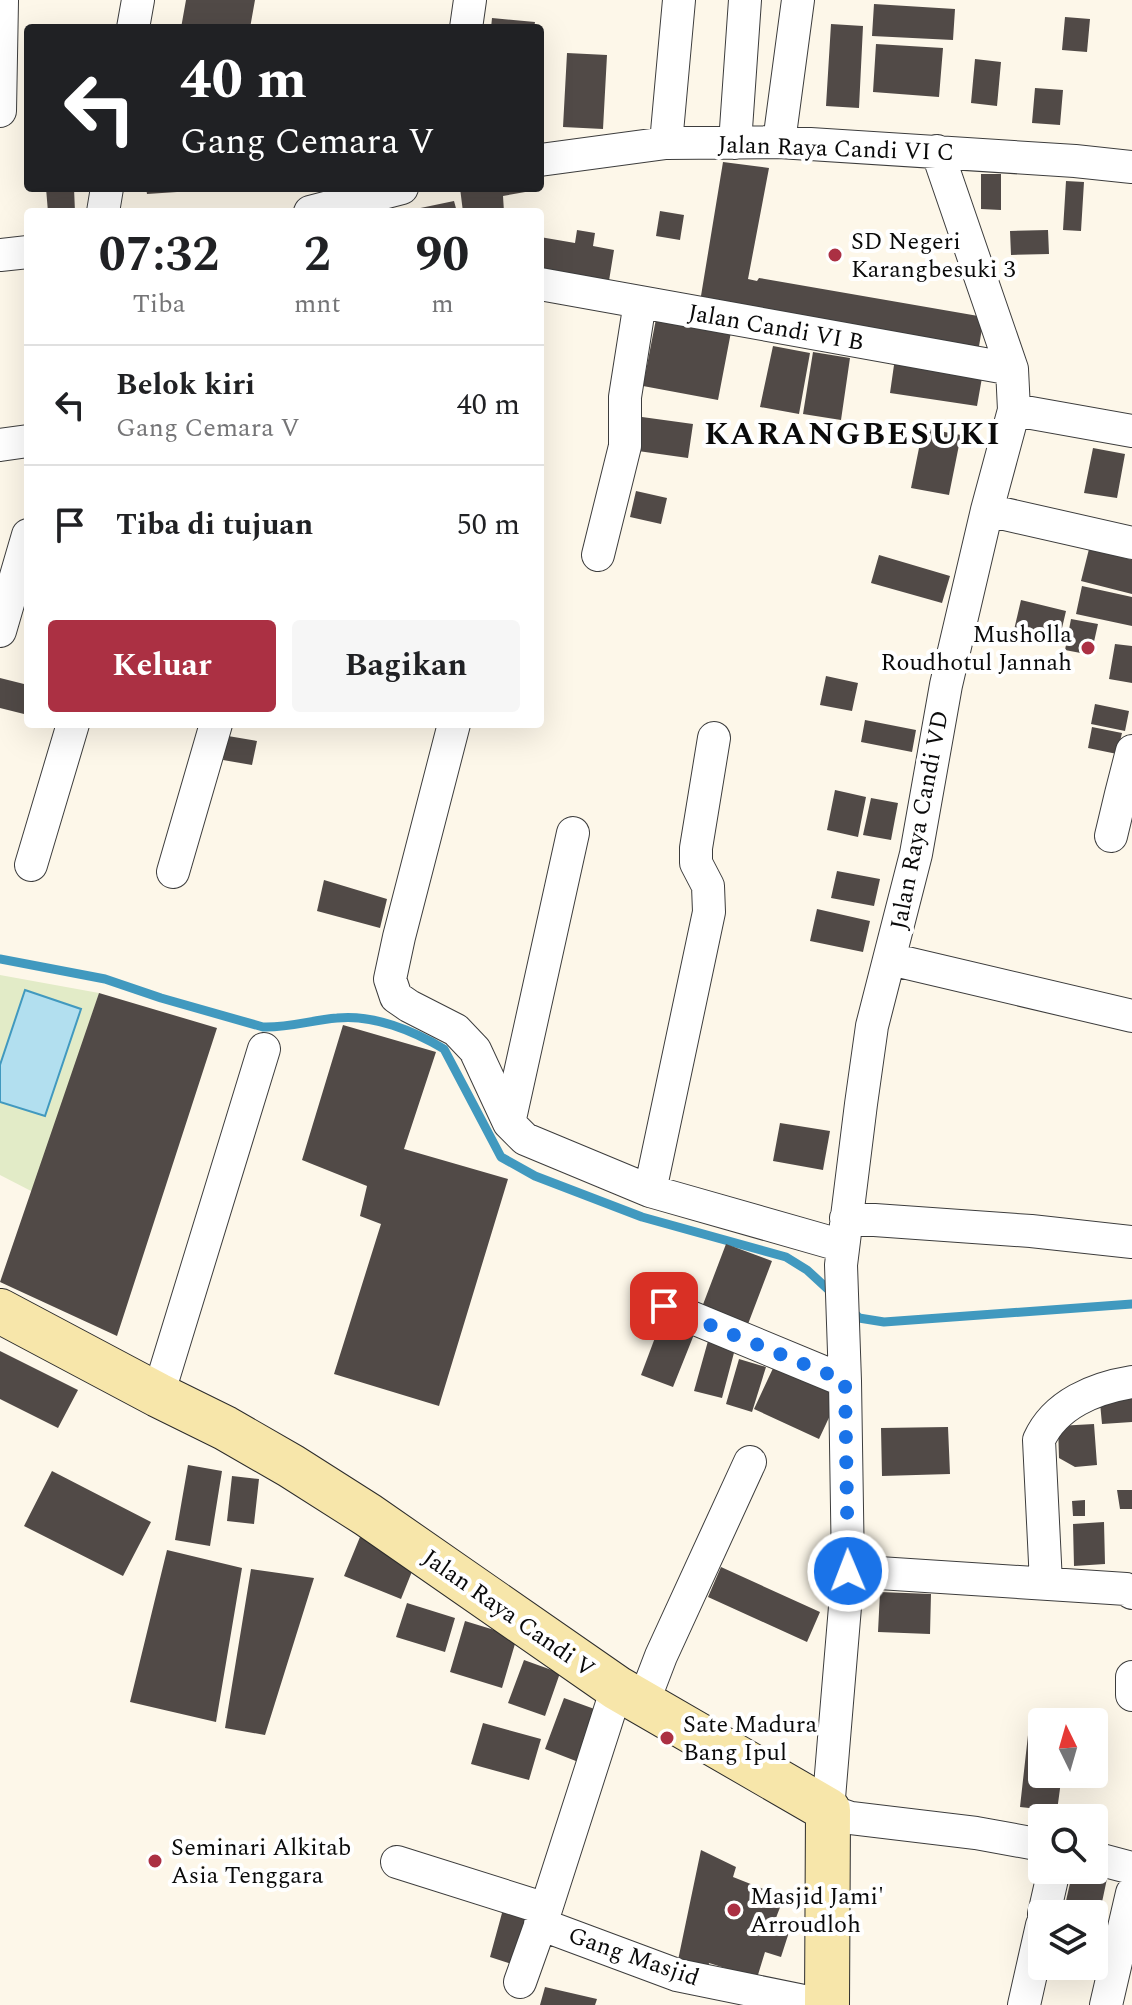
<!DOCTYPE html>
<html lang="id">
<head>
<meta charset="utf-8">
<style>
  body { margin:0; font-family:Spectral,serif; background:#f6f6f6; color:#202124; height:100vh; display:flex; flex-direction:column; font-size:30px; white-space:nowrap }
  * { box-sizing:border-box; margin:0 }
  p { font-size:26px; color:#757577 }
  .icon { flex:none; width:44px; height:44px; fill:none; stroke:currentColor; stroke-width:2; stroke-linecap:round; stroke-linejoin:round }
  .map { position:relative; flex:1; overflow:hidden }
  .drawer { position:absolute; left:24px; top:208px; width:520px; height:520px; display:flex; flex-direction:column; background:#fff; border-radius:8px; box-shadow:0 8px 32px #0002 }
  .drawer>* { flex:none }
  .guide { position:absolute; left:24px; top:24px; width:520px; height:168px; border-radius:8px; box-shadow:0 8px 32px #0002; background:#202124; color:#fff; overflow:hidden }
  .needle { width:52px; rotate:355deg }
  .buttons { position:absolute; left:1028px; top:1708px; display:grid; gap:16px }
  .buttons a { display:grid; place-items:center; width:80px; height:80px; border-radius:8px; background:#fff; box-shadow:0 8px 32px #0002; font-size:40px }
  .pin { position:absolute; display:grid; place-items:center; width:68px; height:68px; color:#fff; margin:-34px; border-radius:16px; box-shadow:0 4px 12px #0006 }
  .me { position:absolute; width:88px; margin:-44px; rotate:359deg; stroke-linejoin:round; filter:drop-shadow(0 0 6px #0008) }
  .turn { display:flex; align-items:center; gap:28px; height:168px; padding:0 24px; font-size:36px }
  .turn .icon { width:104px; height:104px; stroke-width:2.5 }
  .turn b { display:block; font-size:56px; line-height:68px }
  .eta { display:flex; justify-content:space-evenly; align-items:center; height:136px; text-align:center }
  .eta b { font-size:48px; font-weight:700; line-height:56px }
  .action { display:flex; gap:16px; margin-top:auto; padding:16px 24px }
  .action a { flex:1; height:92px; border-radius:8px; background:#ab3043; color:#fff; font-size:32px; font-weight:700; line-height:92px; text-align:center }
  .action a+a { background:#f6f6f6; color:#202124 }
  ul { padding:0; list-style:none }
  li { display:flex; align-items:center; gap:24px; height:120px; padding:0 24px; border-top:2px solid #e0e0e0 }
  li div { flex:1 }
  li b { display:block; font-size:30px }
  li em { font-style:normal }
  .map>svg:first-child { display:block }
</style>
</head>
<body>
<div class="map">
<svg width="1132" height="2005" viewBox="0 0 1132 2005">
  <rect width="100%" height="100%" fill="#fdf7e9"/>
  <path fill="#e2ebc7" d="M 0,975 L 99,993 L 33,1192 L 0,1175 Z"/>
  <path fill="#b2dfef" stroke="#4199bf" stroke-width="2" d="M 25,990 L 81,1009 L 45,1116 L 0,1102 L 0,1065 Z"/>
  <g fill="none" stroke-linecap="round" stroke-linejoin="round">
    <path stroke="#4199bf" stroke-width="9" d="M 0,959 L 105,979 L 161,998 L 263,1027 C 288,1028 312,1020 337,1018 C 373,1014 414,1031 444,1049 L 501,1157 L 535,1176 L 642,1217 L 786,1257 L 807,1270 L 832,1293
      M 852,1311 L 859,1318 L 884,1322 L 1132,1304"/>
  </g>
  <path fill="#514a47" d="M 186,0 L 255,0 L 250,28 L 181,28 Z
    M 874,4 L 955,9 L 953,40 L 872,36 Z
    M 1065,17 L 1090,19 L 1087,52 L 1062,50 Z
    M 492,18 L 535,22 L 534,28 L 491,28 Z
    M 831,24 L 863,26 L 859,108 L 826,106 Z
    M 876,44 L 943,48 L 939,97 L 873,92 Z
    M 567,53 L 607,55 L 603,129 L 563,127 Z
    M 975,59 L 1001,62 L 997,106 L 971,103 Z
    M 1035,88 L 1063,90 L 1060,125 L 1032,123 Z
    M 723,162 L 769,168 L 748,279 L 757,281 L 759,278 L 984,317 L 978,352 L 699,308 Z
    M 981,174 L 1001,174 L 1001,210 L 981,209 Z
    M 1066,181 L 1084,182 L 1081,231 L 1063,230 Z
    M 46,188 L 74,188 L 75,212 L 48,212 Z
    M 146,188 L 177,188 L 177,192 L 147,194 Z
    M 460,188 L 531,188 L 531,191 L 503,196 L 504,212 L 463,212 Z
    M 454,201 L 457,212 L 406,212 L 406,211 Z
    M 660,211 L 684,215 L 680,240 L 656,236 Z
    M 577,230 L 595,233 L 593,246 L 614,250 L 608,287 L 540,276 L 540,237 L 575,243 Z
    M 1048,230 L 1049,254 L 1011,255 L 1010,231 Z
    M 656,319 L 731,332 L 718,400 L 643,386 Z
    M 773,346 L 810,353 L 799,414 L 760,407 Z
    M 813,352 L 850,358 L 841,420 L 803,414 Z
    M 895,358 L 983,372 L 977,406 L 890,393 Z
    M 642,417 L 693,424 L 688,458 L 638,451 Z
    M 923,428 L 961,435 L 949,495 L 911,488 Z
    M 1093,448 L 1125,454 L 1117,498 L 1084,493 Z
    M 636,491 L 667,498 L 661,524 L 630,517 Z
    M 1089,549 L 1132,560 L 1132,594 L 1081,581 Z
    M 879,555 L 950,576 L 942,603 L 871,583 Z
    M 1082,586 L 1132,597 L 1132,626 L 1076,614 Z
    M 1021,600 L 1066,611 L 1059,641 L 1014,630 Z
    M 1071,619 L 1098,624 L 1091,655 L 1065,650 Z
    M 1115,644 L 1132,646 L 1132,683 L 1109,679 Z
    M 826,676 L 858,683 L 852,711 L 820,705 Z
    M 0,678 L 28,685 L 28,715 L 0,708 Z
    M 1095,704 L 1129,711 L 1125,731 L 1091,724 Z
    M 865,720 L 916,730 L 912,752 L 861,742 Z
    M 1092,727 L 1122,733 L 1117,754 L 1088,748 Z
    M 228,736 L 257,741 L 252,765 L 223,760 Z
    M 835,790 L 866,797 L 858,837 L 827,830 Z
    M 871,798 L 898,803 L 891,840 L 863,835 Z
    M 837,871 L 880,879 L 874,906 L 831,898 Z
    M 324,880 L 387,899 L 380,928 L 317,911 Z
    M 817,909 L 870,921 L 863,952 L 810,941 Z
    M 99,993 L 217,1028 L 117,1336 L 0,1282 Z
    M 343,1025 L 436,1052 L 404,1149 L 508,1179 L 439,1406 L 334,1374 L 381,1224 L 360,1216 L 367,1186 L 302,1160 Z
    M 780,1123 L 830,1131 L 823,1170 L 773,1161 Z
    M 726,1244 L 772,1261 L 745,1332 L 699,1315 Z
    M 662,1319 L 695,1332 L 673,1387 L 641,1375 Z
    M 708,1341 L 735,1349 L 722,1398 L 694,1391 Z
    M 0,1351 L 78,1390 L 58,1428 L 0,1399 Z
    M 739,1359 L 766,1367 L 752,1412 L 726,1404 Z
    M 775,1364 L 840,1394 L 819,1439 L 754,1409 Z
    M 1132,1389 L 1132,1422 L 1102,1424 L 1099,1392 Z
    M 1094,1424 L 1097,1465 L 1075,1467 L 1059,1458 L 1058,1426 Z
    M 948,1427 L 950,1474 L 882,1476 L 881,1428 Z
    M 188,1465 L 222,1471 L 210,1546 L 175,1540 Z
    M 52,1471 L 151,1522 L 123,1576 L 24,1526 Z
    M 232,1476 L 259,1479 L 254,1524 L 227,1521 Z
    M 1117,1490 L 1132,1490 L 1132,1509 L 1120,1509 Z
    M 1085,1500 L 1085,1516 L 1073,1516 L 1072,1501 Z
    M 1104,1522 L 1105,1564 L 1074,1566 L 1073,1524 Z
    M 360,1537 L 417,1559 L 401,1599 L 344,1576 Z
    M 167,1550 L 242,1568 L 216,1722 L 130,1702 Z
    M 721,1567 L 820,1612 L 807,1642 L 708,1597 Z
    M 251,1569 L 314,1578 L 265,1735 L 225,1728 Z
    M 880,1592 L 931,1594 L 930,1634 L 878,1632 Z
    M 407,1603 L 455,1618 L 445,1652 L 396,1637 Z
    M 465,1621 L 517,1637 L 502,1688 L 450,1672 Z
    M 524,1660 L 560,1673 L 545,1716 L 508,1703 Z
    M 564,1698 L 600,1711 L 581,1763 L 545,1749 Z
    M 483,1723 L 541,1739 L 529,1780 L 471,1764 Z
    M 1029,1726 L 1042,1727 L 1042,1774 L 1062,1774 L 1057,1811 L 1020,1807 Z
    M 701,1850 L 736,1867 L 733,1877 L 784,1897 L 774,1923 L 790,1929 L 781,1957 L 765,1952 L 757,1978 L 709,1963 L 707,1973 L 677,1965 Z
    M 1073,1870 L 1087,1870 L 1108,1874 L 1095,1935 L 1094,1914 L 1063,1914 Z
    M 505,1902 L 534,1912 L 518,1966 L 490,1957 Z
    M 545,1987 L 597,1999 L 595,2005 L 540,2005 Z"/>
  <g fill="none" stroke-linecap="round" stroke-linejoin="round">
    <g stroke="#3d3d3d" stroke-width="34">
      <path id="street" d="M 133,28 L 138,0
        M 466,28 L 470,0
        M 0,111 L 2,1
        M 779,142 L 798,0
        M 666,143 L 679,0
        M 735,143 L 745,0
        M 937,151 L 1012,369 L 1014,410 L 987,510 L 946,685 L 916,854 L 872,1026 L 861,1104 L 841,1265 L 845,1381 L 848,1571 L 828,1810 L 851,1818 L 976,1833 L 1042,1845
        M 540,160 L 666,143 L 779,142 L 1075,161 L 1132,167
        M 103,212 L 107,188
        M 310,212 L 402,188
        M 0,255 L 28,252
        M 540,284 L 1012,369
        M 1014,410 L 1132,431
        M 0,445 L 28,441
        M 987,510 L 1132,543
        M 598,555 L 625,446 L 625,397 L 640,302
        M 0,631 L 28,535
        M 454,724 L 399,937 L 390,979 L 396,997 L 409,1006 L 456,1030 L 475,1050 L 509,1123 L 525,1139 L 650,1191 L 843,1246
        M 1132,751 L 1121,794 L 1132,797
        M 1111,836 L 1121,794
        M 31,865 L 73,724
        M 173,872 L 216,724
        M 890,959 L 1132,1016
        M 509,1123 L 573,833
        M 650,1191 L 709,912 L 708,886 L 696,863 L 696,848 L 714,738
        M 846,1218 L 1031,1231 L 1132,1242
        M 664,1306 L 845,1381
        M 158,1395 L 264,1049
        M 848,1571 L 1111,1588 L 1126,1589 L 1132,1593
        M 1046,1583 L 1039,1440 C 1055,1404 1095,1388 1132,1382
        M 1132,1677 L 1132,1695
        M 643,1703 L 661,1656 L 750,1462
        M 1094,1858 L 1132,1868
        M 397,1862 L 546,1909 L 617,1688
        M 1044,1914 L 1054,1870
        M 540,1924 L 677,1975 L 823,2005
        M 520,1982 L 546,1909
        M 1024,2005 L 1042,1925
        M 1106,2005 L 1132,1893"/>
    </g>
    <g stroke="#2c2c2c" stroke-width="46">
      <path id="secondary" d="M 0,1311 L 158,1395 L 225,1428 L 291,1466 L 368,1515 L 617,1688 L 828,1810 L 827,2005"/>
    </g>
    <use href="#street" stroke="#fff" stroke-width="32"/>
    <use href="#secondary" stroke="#f7e6aa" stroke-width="44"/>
  </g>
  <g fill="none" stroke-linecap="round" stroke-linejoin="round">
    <path stroke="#1a73e8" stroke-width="14" stroke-dasharray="0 25.2" d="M 664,1306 L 845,1381 L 848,1571"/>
  </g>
  <g fill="#ab3043" stroke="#fff" stroke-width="3">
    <circle cx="835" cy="255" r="8"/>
    <circle cx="1088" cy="648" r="8"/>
    <circle cx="667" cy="1738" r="8"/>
    <circle cx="155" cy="1861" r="8"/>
    <circle cx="734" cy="1910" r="8"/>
  </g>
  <g text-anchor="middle" stroke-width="8" stroke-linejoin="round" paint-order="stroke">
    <g font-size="24" fill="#0a0a0a" stroke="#fff">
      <text transform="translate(836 148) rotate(2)" y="8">Jalan Raya Candi VI C</text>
      <text transform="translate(776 327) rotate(10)" y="8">Jalan Candi VI B</text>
      <text transform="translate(919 820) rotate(-79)" y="8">Jalan Raya Candi VD</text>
      <text transform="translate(509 1613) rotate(35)" y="8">Jalan Raya Candi V</text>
      <text transform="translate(634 1956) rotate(19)" y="8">Gang Masjid</text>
    </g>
    <g font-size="24" fill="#0a0a0a" stroke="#fff" text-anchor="start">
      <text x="851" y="249">SD Negeri<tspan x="851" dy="28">Karangbesuki 3</tspan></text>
      <text x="1072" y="642" text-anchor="end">Musholla<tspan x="1072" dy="28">Roudhotul Jannah</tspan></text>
      <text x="683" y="1732">Sate Madura<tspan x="683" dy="28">Bang Ipul</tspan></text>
      <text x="171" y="1855">Seminari Alkitab<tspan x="171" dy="28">Asia Tenggara</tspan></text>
      <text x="750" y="1904">Masjid Jami'<tspan x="750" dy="28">Arroudloh</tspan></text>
    </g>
    <g font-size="32" font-weight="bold" letter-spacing="2" fill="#0a0a0a" stroke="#fff">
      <text x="853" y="444">KARANGBESUKI</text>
    </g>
  </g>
</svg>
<div class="buttons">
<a><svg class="needle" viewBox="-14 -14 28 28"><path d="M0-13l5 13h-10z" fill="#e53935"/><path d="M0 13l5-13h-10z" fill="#757577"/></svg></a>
<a><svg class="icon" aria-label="search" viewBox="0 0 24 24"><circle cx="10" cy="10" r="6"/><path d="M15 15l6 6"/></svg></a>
<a><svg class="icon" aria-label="layers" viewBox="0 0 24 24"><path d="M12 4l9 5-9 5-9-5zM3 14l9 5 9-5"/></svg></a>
</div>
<div class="pin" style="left:664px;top:1306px;background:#d93025"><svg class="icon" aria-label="arrive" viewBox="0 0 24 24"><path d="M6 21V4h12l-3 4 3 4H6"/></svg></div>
<svg class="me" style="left:848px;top:1571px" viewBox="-20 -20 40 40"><circle r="17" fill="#1a73e8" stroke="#fff" stroke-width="3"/><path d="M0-11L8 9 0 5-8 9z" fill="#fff"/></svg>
<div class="guide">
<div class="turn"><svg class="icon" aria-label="left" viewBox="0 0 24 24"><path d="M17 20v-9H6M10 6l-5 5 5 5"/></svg><div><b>40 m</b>Gang Cemara V</div></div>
</div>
<section class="drawer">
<div class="eta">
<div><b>07:32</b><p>Tiba</p></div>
<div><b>2</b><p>mnt</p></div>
<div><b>90</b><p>m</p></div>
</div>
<ul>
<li><svg class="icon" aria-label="left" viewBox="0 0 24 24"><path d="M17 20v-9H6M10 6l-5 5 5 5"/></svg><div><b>Belok kiri</b><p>Gang Cemara V</p></div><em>40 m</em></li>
<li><svg class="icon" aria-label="arrive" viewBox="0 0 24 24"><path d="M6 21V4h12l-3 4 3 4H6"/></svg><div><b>Tiba di tujuan</b></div><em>50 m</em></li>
</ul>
<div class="action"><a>Keluar</a><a>Bagikan</a></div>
</section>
</div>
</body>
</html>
